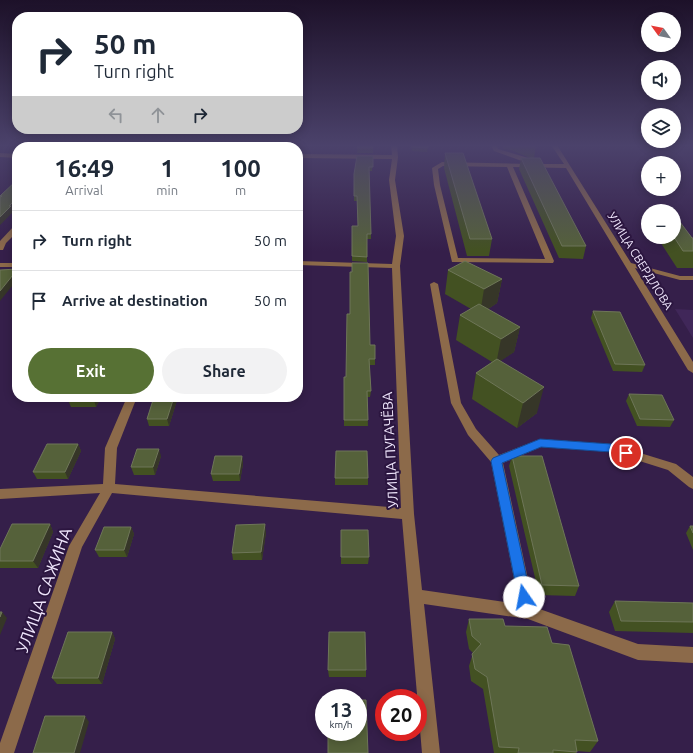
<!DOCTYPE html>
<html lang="en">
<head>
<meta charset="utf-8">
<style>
  body { margin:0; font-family:Ubuntu,sans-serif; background:#f2f2f3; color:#1f2937; height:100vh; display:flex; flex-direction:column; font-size:15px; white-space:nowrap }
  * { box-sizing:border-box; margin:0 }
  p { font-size:13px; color:#747a83 }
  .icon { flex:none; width:22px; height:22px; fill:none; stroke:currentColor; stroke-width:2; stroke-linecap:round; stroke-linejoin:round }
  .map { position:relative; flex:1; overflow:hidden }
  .sheet { position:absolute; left:12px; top:142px; width:291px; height:260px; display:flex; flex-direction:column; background:#fff; border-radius:16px; box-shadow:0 2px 10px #0003 }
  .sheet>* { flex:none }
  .banner { position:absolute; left:12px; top:12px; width:291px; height:122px; border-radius:16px; box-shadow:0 2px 10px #0003; background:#fff; color:#1f2937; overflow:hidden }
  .needle { width:26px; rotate:303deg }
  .tools { position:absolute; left:641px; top:12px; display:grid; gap:8px }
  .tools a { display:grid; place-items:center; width:40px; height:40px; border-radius:50%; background:#fff; box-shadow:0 2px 10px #0003; font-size:20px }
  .speed { position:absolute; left:315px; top:689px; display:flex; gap:8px; font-size:20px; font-weight:700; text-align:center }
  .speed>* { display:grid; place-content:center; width:52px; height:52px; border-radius:50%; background:#fff; box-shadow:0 2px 10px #0003; line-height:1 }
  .speed small { font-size:10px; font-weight:400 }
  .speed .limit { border:6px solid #d22; background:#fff; color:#111 }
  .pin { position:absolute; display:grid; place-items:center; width:34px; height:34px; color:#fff; margin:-17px; border:2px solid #fff; border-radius:50%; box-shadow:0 1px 4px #0007 }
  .me { position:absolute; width:44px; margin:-22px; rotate:348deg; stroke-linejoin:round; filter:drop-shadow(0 0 3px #0008) }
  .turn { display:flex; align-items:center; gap:14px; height:84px; padding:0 16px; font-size:18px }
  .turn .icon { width:52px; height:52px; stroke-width:2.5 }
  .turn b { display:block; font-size:28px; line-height:34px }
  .lanes { display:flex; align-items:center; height:38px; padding:0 16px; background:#0003; justify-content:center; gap:20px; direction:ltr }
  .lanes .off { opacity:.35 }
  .eta { display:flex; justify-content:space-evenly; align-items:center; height:68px; text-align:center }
  .eta b { font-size:24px; font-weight:600; line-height:28px }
  .action { display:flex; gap:8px; margin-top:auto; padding:8px 16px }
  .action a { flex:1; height:46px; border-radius:24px; background:#577134; color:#fff; font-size:16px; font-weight:600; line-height:46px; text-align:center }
  .action a+a { background:#f2f2f3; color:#1f2937 }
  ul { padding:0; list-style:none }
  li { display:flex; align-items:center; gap:12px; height:60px; padding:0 16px; border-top:1px solid #e0e1e3 }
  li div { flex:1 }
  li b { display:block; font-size:15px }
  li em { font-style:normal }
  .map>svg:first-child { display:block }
</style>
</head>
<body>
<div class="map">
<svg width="693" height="753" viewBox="0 0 693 753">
  <rect width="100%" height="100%" fill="#351f4a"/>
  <path fill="#402759" d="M 675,309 L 693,310 L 693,338 Z"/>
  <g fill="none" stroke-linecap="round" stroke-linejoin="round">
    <path fill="#8c6a4a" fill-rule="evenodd" d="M 92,145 L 98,145 L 97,147 L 91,147 Z
      M 237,145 L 243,145 L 242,147 L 236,147 Z
      M 391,145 L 397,145 L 398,157 L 395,180 L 404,236 L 400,266 L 414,514 L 422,590 L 519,604 L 491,462 L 468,435 L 451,403 L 430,284 L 434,282 L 438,284 L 461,403 L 476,429 L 499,455 L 540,439 L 611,444 L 676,464 L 693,477 L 693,489 L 689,487 L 668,470 L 611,452 L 541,447 L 503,463 L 534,607 L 638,644 L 693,647 L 693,663 L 638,660 L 528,619 L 424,604 L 440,753 L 422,753 L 402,519 L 112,493 L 82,547 L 14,753 L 0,753 L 0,743 L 69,546 L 100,493 L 0,499 L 0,489 L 103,484 L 105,448 L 127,397 L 137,397 L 117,448 L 115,484 L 401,508 L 392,268 L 298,265 L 298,261 L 392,264 L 396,236 L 389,180 L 392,159 L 298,158 L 298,154 L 392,155 Z
      M 491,145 L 497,145 L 498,149 L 525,157 L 539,164 L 564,164 L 551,145 L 557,145 L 631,263 L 680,276 L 693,276 L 693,280 L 680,280 L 635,268 L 693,362 L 693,373 L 688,370 L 566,168 L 513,167 L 554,261 L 553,263 L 452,262 L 434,185 L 432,168 L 442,162 L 530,164 L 494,151 ZM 443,166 L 507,167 L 545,259 L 458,258 L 440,185 L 438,169 Z
      M 0,153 L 17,154 L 17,158 L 0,157 Z
      M 14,226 L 17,226 L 17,232 L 6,243 L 3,250 L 0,250 L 0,241 Z
      M 0,263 L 17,263 L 17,267 L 0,267 Z"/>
  </g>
  <path fill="#435122" d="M 358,145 L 373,145 L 373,153 L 357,153 Z
    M 411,145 L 428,145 L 427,152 L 412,151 Z
    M 502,145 L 536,145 L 534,158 L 586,246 L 583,259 L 559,258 L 519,169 L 521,158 L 530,158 L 511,150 L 504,149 Z
    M 445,153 L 492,239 L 489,256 L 467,256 L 444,168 Z
    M 373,156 L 372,171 L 369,171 L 371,234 L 371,239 L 367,239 L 367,262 L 352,261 L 352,226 L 358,226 L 357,201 L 354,201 L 354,178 Z
    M 657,237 L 693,238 L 693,268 L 677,268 Z
    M 17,248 L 17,258 L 16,258 L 14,252 Z
    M 448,270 L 502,279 L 497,303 L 488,309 L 520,327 L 514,352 L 500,361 L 537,413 L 517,428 L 472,399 L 476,373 L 492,362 L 456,340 L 460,315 L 471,309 L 445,294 Z
    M 593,311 L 645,365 L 642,372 L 613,371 L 591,318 Z
    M 370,345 L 375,359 L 375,365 L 369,365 L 371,391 L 370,397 L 367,397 L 368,426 L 344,426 L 344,377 L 346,377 Z
    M 629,394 L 674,420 L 670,427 L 637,426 L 626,401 Z
    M 70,397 L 101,397 L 96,407 L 71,407 L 68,400 Z
    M 178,397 L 169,426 L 149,426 L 147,419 Z
    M 78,444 L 81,451 L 68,479 L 37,479 L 33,472 Z
    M 161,456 L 155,475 L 134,475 L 131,467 Z
    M 242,456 L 243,464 L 240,481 L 213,481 L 211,474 Z
    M 512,456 L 579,586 L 575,596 L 539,595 L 509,466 Z
    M 335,478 L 368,478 L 368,485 L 335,485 Z
    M 50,524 L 53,532 L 38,568 L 0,568 L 0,549 Z
    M 690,526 L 693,526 L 693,550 L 686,533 Z
    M 131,527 L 134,534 L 127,557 L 99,557 L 95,550 Z
    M 341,530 L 369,557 L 368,564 L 341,564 Z
    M 266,532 L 262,560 L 233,560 L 232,553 Z
    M 615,601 L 693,603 L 693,633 L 615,631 L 609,612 Z
    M 469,619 L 505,626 L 552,643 L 598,741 L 590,752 L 576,751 L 576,753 L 494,753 L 483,689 L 471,681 L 469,666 L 473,653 L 469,649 L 466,632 Z
    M 112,632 L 115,639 L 102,684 L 57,684 L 52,678 Z
    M 328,670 L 366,670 L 366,677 L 329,677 Z"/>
  <path fill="#363628" d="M 73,145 L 80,145 L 78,147 L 72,147 Z
    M 17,198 L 17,206 L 12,210 L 13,212 L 0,225 L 0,217 L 9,206 Z
    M 17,270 L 17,280 L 0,301 L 0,291 Z
    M 502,279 L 497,303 L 480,314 L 484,289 Z
    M 520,327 L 514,352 L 496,364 L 501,339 Z
    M 544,387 L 537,413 L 517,428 L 523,403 Z
    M 95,397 L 101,397 L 96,407 L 94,400 Z
    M 174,397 L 178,397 L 169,426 L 167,419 Z
    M 78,444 L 81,451 L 68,479 L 65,472 Z
    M 159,449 L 161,456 L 155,475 L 153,467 Z
    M 242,456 L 243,464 L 240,481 L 239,474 Z
    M 50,524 L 53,532 L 38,568 L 33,561 Z
    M 265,524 L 266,532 L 262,560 L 261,552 Z
    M 131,527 L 134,534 L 127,557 L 124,550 Z
    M 2,612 L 7,618 L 0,635 L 0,617 Z
    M 112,632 L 115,639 L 102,684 L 98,678 Z
    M 85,716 L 89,722 L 80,753 L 74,753 Z"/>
  <path fill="#55613a" stroke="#6e7658" d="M 52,145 L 73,145 L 72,147 L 50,147 Z
    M 253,145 L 269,145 L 268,147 L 252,147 Z
    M 358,145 L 373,145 L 373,148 L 357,148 Z
    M 412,145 L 428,145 L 428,148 L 412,147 Z
    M 445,153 L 463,153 L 492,239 L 470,239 Z
    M 357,156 L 373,156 L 373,167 L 369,167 L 371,234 L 367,234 L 367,257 L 352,256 L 352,226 L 358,226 L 357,196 L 354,196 L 354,174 Z
    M 521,158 L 540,158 L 586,246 L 562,246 Z
    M 17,180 L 17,198 L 9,206 L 11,206 L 0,217 L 0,197 L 2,196 L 0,196 Z
    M 655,209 L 671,209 L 672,211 L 656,211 Z
    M 674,214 L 692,238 L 693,238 L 693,251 L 683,251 L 674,237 Z
    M 17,248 L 17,252 L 14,252 Z
    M 465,261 L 502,279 L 484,289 L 448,270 Z
    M 352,263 L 368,263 L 370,345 L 375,345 L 375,359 L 369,359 L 371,391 L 367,391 L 368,420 L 344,420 L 344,377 L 346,377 L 347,314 L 350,314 L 350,272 L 352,272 Z
    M 17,269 L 17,270 L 0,291 L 0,270 Z
    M 479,304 L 520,327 L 501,339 L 460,315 Z
    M 593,311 L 620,312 L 645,365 L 615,364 Z
    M 497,359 L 544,387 L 523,403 L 476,373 Z
    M 629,394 L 662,395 L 674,420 L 640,419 Z
    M 70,397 L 95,397 L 94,400 L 68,400 Z
    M 154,397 L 174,397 L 167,419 L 147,419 Z
    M 47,444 L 78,444 L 65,472 L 33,472 Z
    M 137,449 L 159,449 L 153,467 L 131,467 Z
    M 336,451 L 367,451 L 368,478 L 335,478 Z
    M 215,456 L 242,456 L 239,474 L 211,474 Z
    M 512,456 L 542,456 L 579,586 L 542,585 Z
    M 12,524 L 50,524 L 33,561 L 0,561 L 0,549 Z
    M 265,524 L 261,552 L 232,553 L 236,525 Z
    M 690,526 L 693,526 L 693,533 Z
    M 104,527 L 131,527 L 124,550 L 95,550 Z
    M 341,530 L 368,530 L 369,557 L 341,557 Z
    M 615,601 L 693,603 L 693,622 L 621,621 Z
    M 0,612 L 2,612 L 0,617 Z
    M 469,619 L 503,619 L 505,626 L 547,627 L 552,643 L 569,645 L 598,741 L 575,740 L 577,752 L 553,750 L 553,753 L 518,753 L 519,748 L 499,747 L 487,677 L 475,669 L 472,654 L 481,644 L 472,636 Z
    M 68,632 L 112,632 L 98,678 L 52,678 Z
    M 329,632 L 365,632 L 366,670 L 328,670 Z
    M 358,700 L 366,700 L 368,753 L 328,753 L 328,732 L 358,732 Z
    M 45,716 L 85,716 L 74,753 L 33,753 Z"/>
  <linearGradient id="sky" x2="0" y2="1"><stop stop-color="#1d1129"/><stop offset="0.58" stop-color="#4b426b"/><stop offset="1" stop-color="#4b426b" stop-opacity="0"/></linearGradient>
  <rect width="693" height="251" fill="url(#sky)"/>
  <path fill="#1a73e8" stroke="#114b97" d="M 540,439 L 611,444 L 630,450 L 631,453 L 630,455 L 626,457 L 611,452 L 541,447 L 502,463 L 531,597 L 529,601 L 524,603 L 520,601 L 518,597 L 491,461 L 493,458 Z"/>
  <g text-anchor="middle" stroke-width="4" stroke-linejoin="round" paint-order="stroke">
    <g font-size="12" fill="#efe6fc" stroke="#2b153f">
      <text transform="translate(640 261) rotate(58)" y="4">УЛИЦА СВЕРДЛОВА</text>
    </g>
    <g font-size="14" fill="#efe6fc" stroke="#2b153f">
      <text transform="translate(390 450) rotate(-93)" y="5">УЛИЦА ПУГАЧЁВА</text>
    </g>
    <g font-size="17" fill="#efe6fc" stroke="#2b153f">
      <text transform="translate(44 590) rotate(-70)" y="6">УЛИЦА САЖИНА</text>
    </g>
  </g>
</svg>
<div class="tools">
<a><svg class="needle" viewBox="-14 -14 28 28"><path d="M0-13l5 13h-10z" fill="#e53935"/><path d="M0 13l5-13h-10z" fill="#747a83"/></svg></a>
<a><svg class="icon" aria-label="sound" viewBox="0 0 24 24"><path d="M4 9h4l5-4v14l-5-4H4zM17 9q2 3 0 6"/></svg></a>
<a><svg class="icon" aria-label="layers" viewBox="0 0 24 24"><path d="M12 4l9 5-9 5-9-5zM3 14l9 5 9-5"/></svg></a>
<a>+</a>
<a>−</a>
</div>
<div class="speed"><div>13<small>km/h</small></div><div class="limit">20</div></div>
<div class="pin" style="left:626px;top:453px;background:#d93025"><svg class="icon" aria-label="arrive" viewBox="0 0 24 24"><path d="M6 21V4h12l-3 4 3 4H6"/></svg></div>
<svg class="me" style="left:524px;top:597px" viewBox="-20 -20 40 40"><circle r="19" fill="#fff"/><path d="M0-13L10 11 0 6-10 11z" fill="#1a73e8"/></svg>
<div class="banner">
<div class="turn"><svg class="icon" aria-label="right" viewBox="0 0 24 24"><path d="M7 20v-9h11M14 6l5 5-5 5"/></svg><div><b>50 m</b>Turn right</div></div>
<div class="lanes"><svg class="icon off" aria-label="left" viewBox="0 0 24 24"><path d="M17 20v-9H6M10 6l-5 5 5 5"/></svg><svg class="icon off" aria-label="ahead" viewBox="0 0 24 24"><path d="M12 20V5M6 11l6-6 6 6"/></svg><svg class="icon" aria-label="right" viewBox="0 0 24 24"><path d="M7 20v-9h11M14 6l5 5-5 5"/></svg></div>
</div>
<section class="sheet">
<div class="eta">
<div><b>16:49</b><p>Arrival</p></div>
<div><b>1</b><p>min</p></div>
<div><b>100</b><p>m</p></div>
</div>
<ul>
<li><svg class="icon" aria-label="right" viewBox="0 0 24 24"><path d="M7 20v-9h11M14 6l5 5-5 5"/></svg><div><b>Turn right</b></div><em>50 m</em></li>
<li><svg class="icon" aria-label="arrive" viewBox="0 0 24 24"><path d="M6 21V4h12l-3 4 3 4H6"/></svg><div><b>Arrive at destination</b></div><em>50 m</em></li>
</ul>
<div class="action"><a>Exit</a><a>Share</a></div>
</section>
</div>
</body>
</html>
